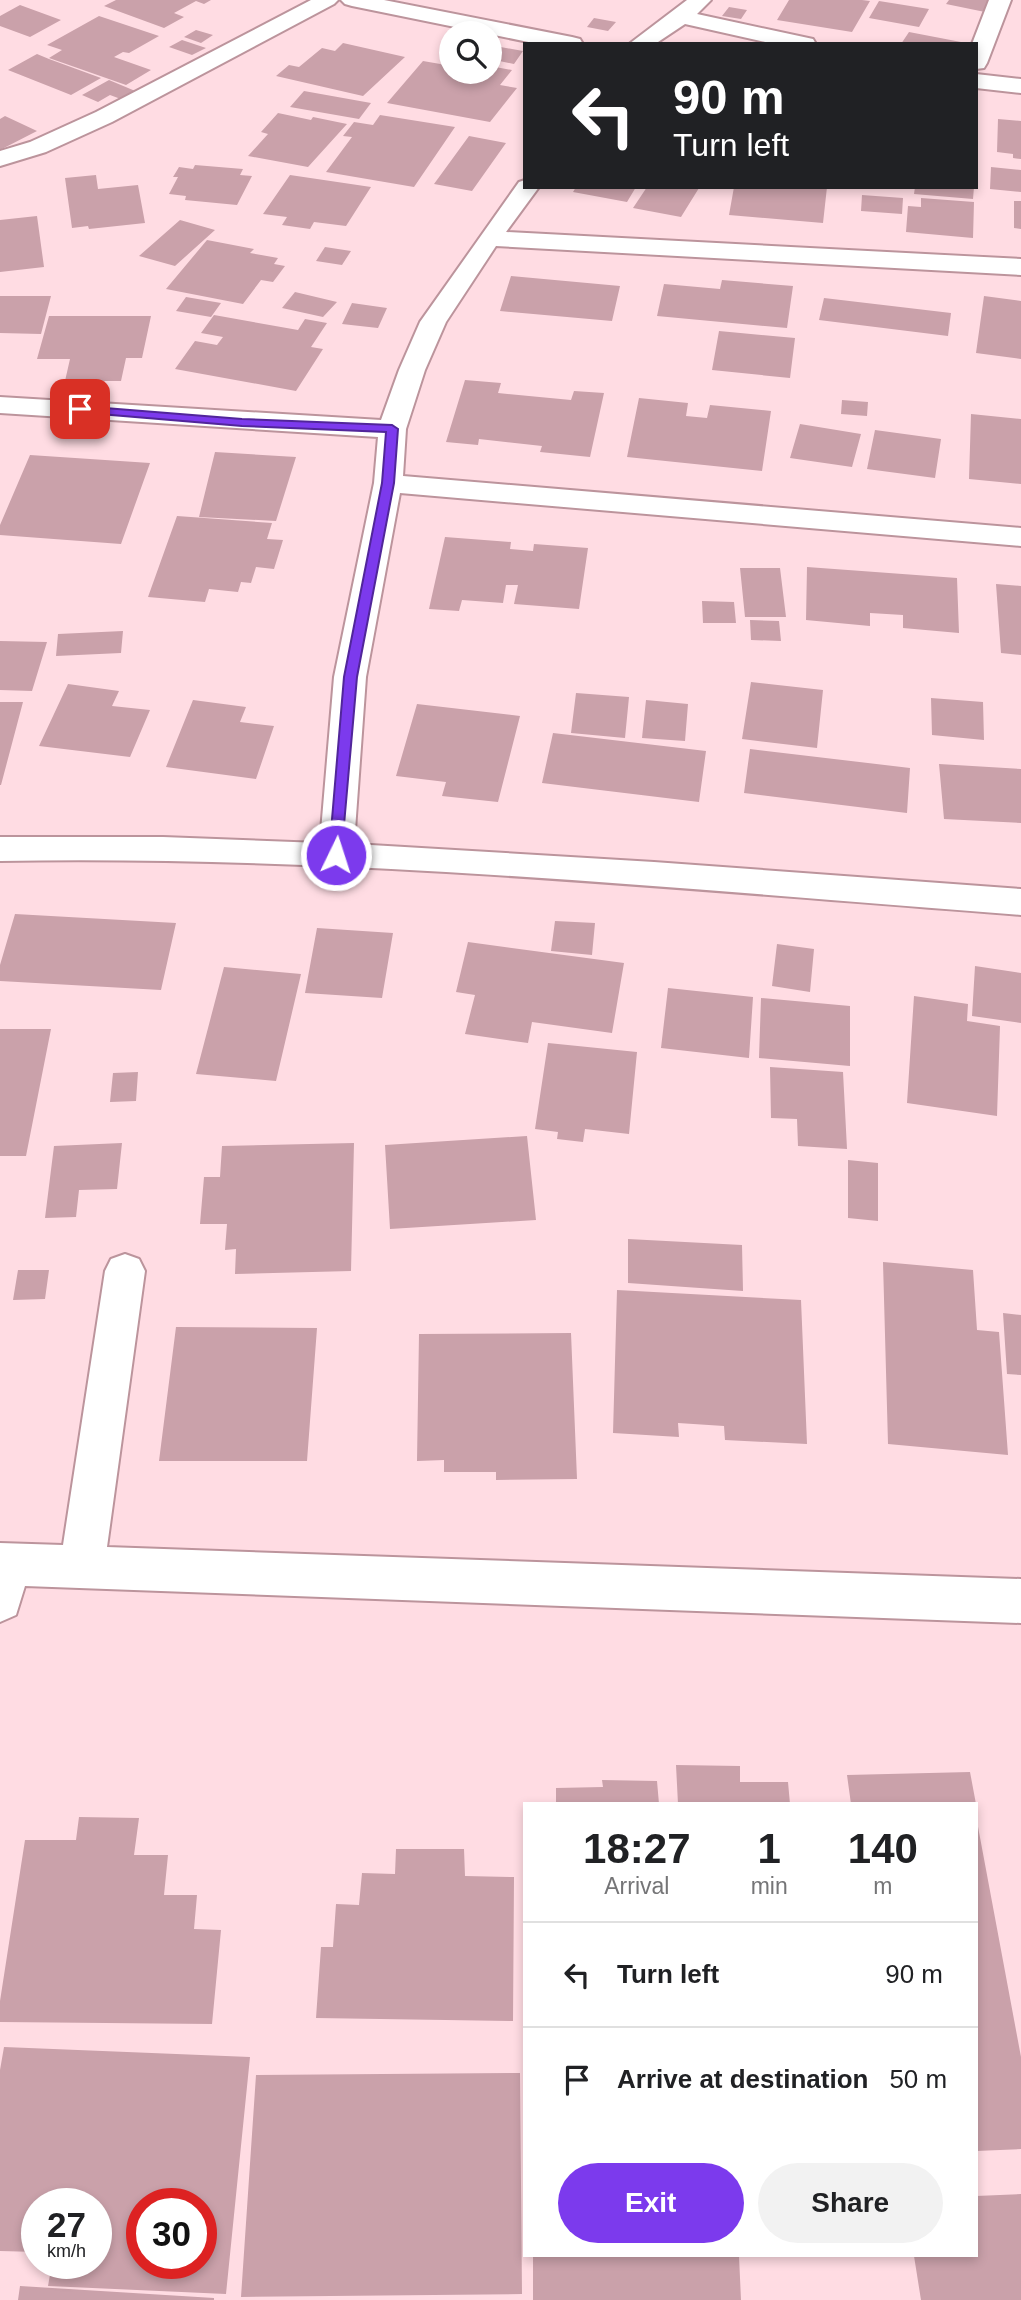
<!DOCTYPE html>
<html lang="en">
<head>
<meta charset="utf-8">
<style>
  body { margin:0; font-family:Helvetica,sans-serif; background:#f2f2f2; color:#202124; height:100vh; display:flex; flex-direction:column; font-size:26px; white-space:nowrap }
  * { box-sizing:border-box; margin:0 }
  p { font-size:23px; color:#757577 }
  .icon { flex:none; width:38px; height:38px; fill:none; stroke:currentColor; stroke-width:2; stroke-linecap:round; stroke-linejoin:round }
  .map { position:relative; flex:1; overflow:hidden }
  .details { position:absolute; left:523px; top:1802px; width:455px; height:455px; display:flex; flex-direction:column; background:#fff; border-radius:0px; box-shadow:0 4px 10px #0003 }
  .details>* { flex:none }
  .guide { position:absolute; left:523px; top:42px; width:455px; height:147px; border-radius:0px; box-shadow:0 4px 10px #0003; background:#202124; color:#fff; overflow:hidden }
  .buttons { position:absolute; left:439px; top:21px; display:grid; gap:14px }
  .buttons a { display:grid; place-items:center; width:63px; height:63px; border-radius:50%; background:#fff; box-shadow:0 4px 10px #0003; font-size:35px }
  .speed { position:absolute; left:21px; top:2188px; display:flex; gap:14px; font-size:35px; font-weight:700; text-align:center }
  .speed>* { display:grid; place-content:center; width:91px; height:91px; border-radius:50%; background:#fff; box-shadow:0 4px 10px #0003; line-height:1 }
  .speed small { font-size:18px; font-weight:400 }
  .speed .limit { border:10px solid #d22; background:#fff; color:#111 }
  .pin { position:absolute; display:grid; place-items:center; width:60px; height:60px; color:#fff; margin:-30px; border-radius:14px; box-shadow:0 4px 10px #0006 }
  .me { position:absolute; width:77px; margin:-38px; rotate:4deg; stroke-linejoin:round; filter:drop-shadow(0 0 5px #0008) }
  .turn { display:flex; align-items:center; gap:24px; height:147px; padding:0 35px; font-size:32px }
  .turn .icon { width:91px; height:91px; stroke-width:2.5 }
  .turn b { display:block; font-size:49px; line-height:60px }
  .eta { display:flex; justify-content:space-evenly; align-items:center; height:119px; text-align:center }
  .eta b { font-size:42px; font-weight:700; line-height:49px }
  .cta { display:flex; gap:14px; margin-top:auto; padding:14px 35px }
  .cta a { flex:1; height:80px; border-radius:42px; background:#7c3aed; color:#fff; font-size:28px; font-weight:700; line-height:80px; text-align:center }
  .cta a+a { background:#f2f2f2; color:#202124 }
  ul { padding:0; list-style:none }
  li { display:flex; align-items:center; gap:21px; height:105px; padding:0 35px; border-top:2px solid #e0e0e0 }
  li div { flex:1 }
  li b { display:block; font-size:26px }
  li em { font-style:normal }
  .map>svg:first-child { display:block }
</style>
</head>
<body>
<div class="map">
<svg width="1021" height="2300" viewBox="0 0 1021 2300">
  <rect width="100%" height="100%" fill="#ffdce3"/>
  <path fill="#caa1aa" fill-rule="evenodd" d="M 116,0 L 211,0 L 204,4 L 196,1 L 174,13 L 184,17 L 164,28 L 104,6 Z
    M 789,0 L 862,0 L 870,1 L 852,32 L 777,20 Z
    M 949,0 L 995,0 L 985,12 L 946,4 Z
    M 879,1 L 929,9 L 919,27 L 869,18 Z
    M 20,5 L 61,20 L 30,37 L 0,26 L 0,16 Z
    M 729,7 L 747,10 L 741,19 L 722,16 Z
    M 99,16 L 159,36 L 129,53 L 123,52 L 114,57 L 151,70 L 126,85 L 49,58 L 62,50 L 47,45 Z
    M 594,18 L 616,22 L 608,31 L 587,27 Z
    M 196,30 L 213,35 L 201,43 L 184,37 Z
    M 909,32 L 961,42 L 961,44 L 901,44 Z
    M 182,40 L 206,48 L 192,55 L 169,47 Z
    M 343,43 L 405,57 L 363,96 L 276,76 L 289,65 L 299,67 L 322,48 L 335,51 Z
    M 490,45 L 523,51 L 514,64 L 490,59 Z
    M 37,54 L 49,59 L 101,78 L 71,95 L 8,70 Z
    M 452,58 L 452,72 L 490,72 L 490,66 L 512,70 L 500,85 L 517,88 L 490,122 L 387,103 L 423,61 L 446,65 Z
    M 109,80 L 140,93 L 126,101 L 110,95 L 98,102 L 82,95 Z
    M 304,91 L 371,103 L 359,119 L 290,107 Z
    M 278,113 L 311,120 L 313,117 L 347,124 L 308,167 L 248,156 L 268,134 L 261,132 Z
    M 380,115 L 455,127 L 414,187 L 326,172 L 352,137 L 343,136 L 354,122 L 373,125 Z
    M 5,116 L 37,131 L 0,150 L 0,119 Z
    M 998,119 L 1021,121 L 1021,159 L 1013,158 L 1013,154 L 997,152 Z
    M 469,136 L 506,143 L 472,191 L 434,184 Z
    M 195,165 L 243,169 L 240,175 L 252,176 L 237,205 L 185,200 L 186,196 L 169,194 L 178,177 L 173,177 L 179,167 L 193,169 Z
    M 991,167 L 1021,170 L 1021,192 L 990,189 Z
    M 96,175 L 98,189 L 138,185 L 145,223 L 89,229 L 88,226 L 72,228 L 65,178 Z
    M 290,175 L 371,187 L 346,226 L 314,222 L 310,229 L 282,225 L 287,217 L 263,214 Z
    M 576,187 L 636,187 L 627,202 L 573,192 Z
    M 647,187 L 693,187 L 699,188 L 681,217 L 633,208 Z
    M 734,187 L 827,187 L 823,223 L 729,215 Z
    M 915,187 L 974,187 L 973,199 L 914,194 Z
    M 862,195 L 903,198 L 902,214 L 861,211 Z
    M 921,198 L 974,202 L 973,238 L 906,232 L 908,206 L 921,207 Z
    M 1014,201 L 1021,201 L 1021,229 L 1014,228 Z
    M 37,216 L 44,267 L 0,272 L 0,220 Z
    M 180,220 L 215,230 L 175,266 L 139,256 Z
    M 207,240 L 254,249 L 250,253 L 278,258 L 274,264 L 285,266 L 273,282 L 261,280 L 243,304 L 166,289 Z
    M 325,247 L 351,251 L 342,265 L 316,261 Z
    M 511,276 L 620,286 L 612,321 L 500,311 Z
    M 722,280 L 793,286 L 787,328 L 657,316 L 664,284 L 720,289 Z
    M 295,292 L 337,302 L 323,317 L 282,308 Z
    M 0,296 L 51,296 L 41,334 L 0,333 Z
    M 984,296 L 1021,301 L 1021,359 L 976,353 Z
    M 186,297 L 221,303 L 211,317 L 176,311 Z
    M 824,298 L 951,313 L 948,336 L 819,320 Z
    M 352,303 L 387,308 L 378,328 L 342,324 Z
    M 214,315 L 298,330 L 305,319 L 327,323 L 311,347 L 323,349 L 296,391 L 175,369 L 195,341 L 217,345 L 223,337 L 201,333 Z
    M 49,316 L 151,316 L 142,358 L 126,358 L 121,381 L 65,381 L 70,359 L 37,359 Z
    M 719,331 L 795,338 L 790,378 L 712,370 Z
    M 465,380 L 501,383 L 498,393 L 571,400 L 574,391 L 604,393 L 590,457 L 540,452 L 542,446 L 479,439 L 478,445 L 446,442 Z
    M 639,398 L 688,403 L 686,416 L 707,418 L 710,405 L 771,411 L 762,471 L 627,457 Z
    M 842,400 L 868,402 L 867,416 L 841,414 Z
    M 971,414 L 1021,419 L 1021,484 L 969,479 Z
    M 800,424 L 861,434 L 852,467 L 790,458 Z
    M 60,426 L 99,428 L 94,439 L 57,436 Z
    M 875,430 L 941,439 L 935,478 L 867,469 Z
    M 215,452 L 296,457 L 276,521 L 199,517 Z
    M 30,455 L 150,463 L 121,544 L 0,535 L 0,525 Z
    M 177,516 L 272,523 L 267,539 L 283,540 L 274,569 L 256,567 L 251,583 L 241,582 L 238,592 L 209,589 L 205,602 L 148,597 Z
    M 445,537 L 511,542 L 510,549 L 533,551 L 534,544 L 588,548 L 579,609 L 514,604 L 518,585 L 506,585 L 503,603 L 462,600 L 459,611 L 429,609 Z
    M 807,567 L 957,578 L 959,633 L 903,628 L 903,615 L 870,613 L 870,626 L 806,620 Z
    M 740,568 L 780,568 L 786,617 L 745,617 Z
    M 996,584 L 1021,586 L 1021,655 L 1001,653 Z
    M 702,601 L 734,602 L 736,623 L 703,623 Z
    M 750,620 L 779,621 L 781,641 L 751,640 Z
    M 123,631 L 121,653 L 56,656 L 58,634 Z
    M 0,641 L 47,642 L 32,691 L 0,690 Z
    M 751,682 L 823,690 L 817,748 L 742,739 Z
    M 68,684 L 119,691 L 112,706 L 150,710 L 130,757 L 39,746 Z
    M 576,693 L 629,697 L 625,738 L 571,733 Z
    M 931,698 L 983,702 L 984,740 L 932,735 Z
    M 193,700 L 246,707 L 240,722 L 274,726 L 256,779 L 166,767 Z
    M 646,700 L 688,704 L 685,741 L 642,738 Z
    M 0,702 L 23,702 L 1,785 L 0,785 Z
    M 417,704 L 520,716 L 498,802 L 442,796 L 446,782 L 396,776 Z
    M 553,733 L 706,751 L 699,802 L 542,783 Z
    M 750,749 L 910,768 L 907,813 L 744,793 Z
    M 939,764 L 1021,769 L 1021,823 L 944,819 Z
    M 15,914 L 176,923 L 161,990 L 0,981 L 0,965 Z
    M 555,921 L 595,923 L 592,955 L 551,951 Z
    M 317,928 L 393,933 L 382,998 L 305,993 Z
    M 468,942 L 624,963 L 612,1033 L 532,1022 L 528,1043 L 465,1034 L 475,995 L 456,992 Z
    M 777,944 L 814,949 L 810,992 L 772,986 Z
    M 975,966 L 1021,973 L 1021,1023 L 972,1016 Z
    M 224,967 L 301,974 L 276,1081 L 196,1074 Z
    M 668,988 L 753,997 L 749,1058 L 661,1048 Z
    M 914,996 L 968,1004 L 967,1021 L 1000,1026 L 997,1116 L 907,1103 Z
    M 761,998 L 850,1006 L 850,1066 L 759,1058 Z
    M 0,1029 L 51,1029 L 26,1156 L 0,1156 Z
    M 548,1043 L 637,1052 L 629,1134 L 585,1129 L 583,1142 L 557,1139 L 558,1132 L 535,1129 Z
    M 770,1067 L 843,1072 L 847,1149 L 798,1146 L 797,1119 L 771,1118 Z
    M 138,1072 L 136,1101 L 110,1102 L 113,1073 Z
    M 527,1136 L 536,1220 L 390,1229 L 385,1145 Z
    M 122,1143 L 117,1189 L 79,1190 L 76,1217 L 45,1218 L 54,1146 Z
    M 354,1143 L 351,1271 L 235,1274 L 236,1249 L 225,1250 L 227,1224 L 200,1224 L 204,1177 L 220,1177 L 222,1146 Z
    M 848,1160 L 878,1163 L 878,1221 L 848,1218 Z
    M 628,1239 L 742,1245 L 743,1291 L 628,1283 Z
    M 883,1262 L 973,1270 L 977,1330 L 999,1332 L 1008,1455 L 888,1444 Z
    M 18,1270 L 49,1270 L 45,1299 L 13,1300 Z
    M 617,1290 L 801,1300 L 807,1444 L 725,1440 L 724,1426 L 678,1423 L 679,1437 L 613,1433 Z
    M 1003,1313 L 1021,1315 L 1021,1375 L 1007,1374 Z
    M 176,1327 L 317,1328 L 307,1461 L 159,1461 Z
    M 571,1333 L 577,1479 L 496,1480 L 496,1472 L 444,1472 L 444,1460 L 417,1461 L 419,1334 Z
    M 676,1765 L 740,1766 L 740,1782 L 788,1782 L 790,1804 L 678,1804 Z
    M 970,1772 L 976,1804 L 851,1804 L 847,1775 Z
    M 602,1780 L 657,1781 L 659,1804 L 556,1804 L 556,1788 L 603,1787 Z
    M 976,1816 L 1021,2057 L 1021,2149 L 976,2151 Z
    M 79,1817 L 139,1818 L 134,1855 L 168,1855 L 164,1895 L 197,1895 L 194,1929 L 221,1930 L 212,2024 L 0,2022 L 0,2001 L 25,1840 L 76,1840 Z
    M 396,1849 L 464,1849 L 465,1876 L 514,1877 L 513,2021 L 316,2018 L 321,1947 L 333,1947 L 336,1904 L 359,1905 L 362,1873 L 395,1874 Z
    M 4,2047 L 250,2057 L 226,2294 L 48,2286 L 52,2263 L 96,2263 L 96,2203 L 37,2203 L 37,2252 L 0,2251 L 0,2070 ZM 142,2203 L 201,2203 L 201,2263 L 142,2263 Z
    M 520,2073 L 522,2294 L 241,2297 L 256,2075 Z
    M 1021,2194 L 1021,2300 L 921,2300 L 914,2256 L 976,2256 L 976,2196 Z
    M 533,2256 L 739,2256 L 741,2300 L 533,2300 Z
    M 20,2286 L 214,2298 L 214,2300 L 18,2300 Z"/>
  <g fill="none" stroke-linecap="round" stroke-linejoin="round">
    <g stroke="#bc949c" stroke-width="4">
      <path id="minor" d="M 311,0 L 338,0 L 334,4 L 112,122 L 46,152 L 0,166 L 0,151 L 30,142 L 96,112 Z
        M 341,0 L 384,0 L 572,37 L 580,39 L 583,44 L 538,44 L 352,6 L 345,4 Z
        M 687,0 L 711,0 L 697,14 L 813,39 L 816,44 L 774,44 L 685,24 L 655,44 L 629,44 Z
        M 989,0 L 1011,0 L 987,63 L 984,68 L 976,69 L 976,44 L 972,44 Z
        M 976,74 L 1021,79 L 1021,93 L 976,88 Z
        M 525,180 L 525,187 L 539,187 L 506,232 L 1021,259 L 1021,275 L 496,246 L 446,322 L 425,370 L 406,429 L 403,476 L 1021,528 L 1021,546 L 400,493 L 366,677 L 354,844 L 654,862 L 1021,889 L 1021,915 C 682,889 340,855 0,861 L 0,837 L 163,837 L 320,843 L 334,677 L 374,483 L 378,437 L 0,413 L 0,397 L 381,420 L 399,370 L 420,322 L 519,182 Z
        M 125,1254 L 139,1259 L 145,1271 L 107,1547 L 1021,1579 L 1021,1623 L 25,1586 L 16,1615 L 0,1622 L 0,1543 L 63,1545 L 105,1271 L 111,1259 Z"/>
    </g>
    <use href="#minor" fill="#fff" fill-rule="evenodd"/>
  </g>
  <path fill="#7c3aed" stroke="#51269a" stroke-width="2" d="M 80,406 L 242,419 L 392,425 L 398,429 L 394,483 L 357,677 L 341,859 L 331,859 L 329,855 L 344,677 L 382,483 L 386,432 L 242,426 L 76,412 L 74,409 Z"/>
</svg>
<div class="buttons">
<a><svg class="icon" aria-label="search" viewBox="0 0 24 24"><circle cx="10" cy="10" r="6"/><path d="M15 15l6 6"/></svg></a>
</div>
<div class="speed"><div>27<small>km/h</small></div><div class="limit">30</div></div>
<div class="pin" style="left:80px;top:409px;background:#d93025"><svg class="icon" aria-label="arrive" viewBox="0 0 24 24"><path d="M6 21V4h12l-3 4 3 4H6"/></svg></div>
<svg class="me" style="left:336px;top:855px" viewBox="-20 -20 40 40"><circle r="17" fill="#7c3aed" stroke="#fff" stroke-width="3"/><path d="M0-11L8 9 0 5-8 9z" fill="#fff"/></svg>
<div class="guide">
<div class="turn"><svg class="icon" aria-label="left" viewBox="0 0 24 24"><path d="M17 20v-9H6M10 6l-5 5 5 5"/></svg><div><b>90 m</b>Turn left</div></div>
</div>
<section class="details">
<div class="eta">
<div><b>18:27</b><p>Arrival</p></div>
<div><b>1</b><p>min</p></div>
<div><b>140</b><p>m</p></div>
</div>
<ul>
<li><svg class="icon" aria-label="left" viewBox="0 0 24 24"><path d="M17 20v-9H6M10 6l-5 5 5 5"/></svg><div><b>Turn left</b></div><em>90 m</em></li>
<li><svg class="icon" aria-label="arrive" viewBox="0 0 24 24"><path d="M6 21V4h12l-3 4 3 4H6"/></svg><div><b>Arrive at destination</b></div><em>50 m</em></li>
</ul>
<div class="cta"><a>Exit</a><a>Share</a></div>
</section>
</div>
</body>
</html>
